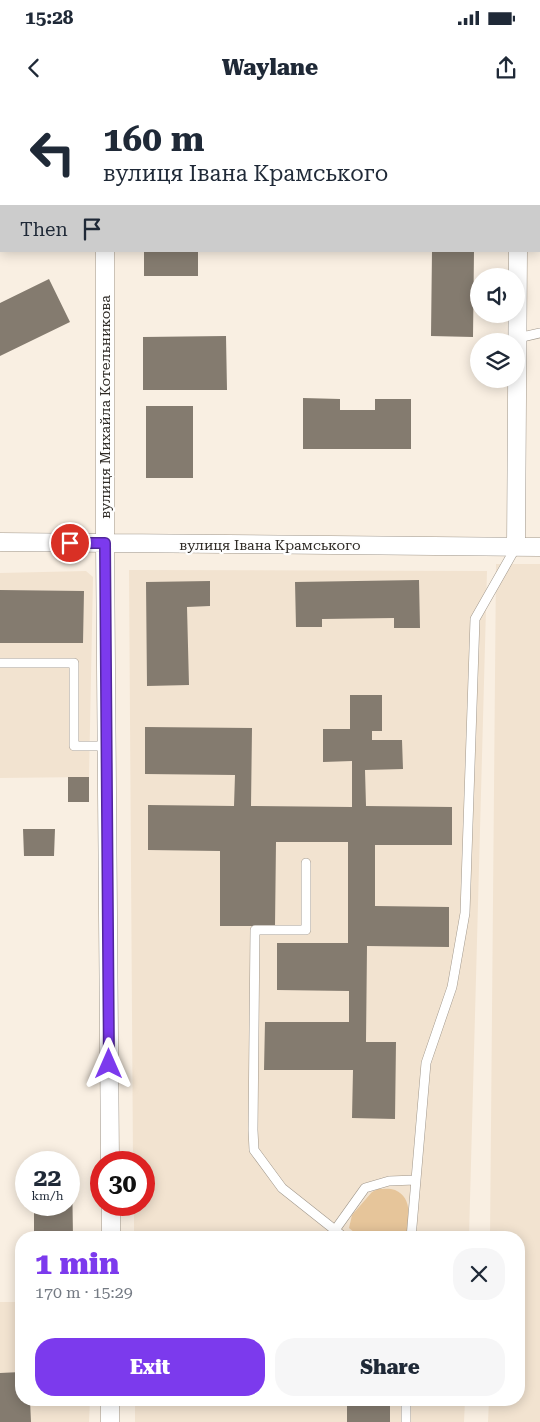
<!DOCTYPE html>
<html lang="en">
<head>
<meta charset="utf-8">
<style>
  body { margin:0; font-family:"Roboto Serif",serif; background:#f6f6f7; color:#1f2937; height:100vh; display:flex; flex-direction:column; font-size:19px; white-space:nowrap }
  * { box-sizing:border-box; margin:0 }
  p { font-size:16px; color:#747a83 }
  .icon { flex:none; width:28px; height:28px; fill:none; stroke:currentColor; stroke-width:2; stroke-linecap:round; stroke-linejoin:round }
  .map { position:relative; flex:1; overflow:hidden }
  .details { position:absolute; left:15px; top:1131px; width:510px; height:175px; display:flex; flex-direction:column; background:#fff; border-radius:20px; box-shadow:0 2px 12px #0003 }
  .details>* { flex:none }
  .hud { position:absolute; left:0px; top:0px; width:540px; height:152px; box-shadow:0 2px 12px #0003; background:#fff; color:#1f2937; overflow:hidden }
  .fabs { position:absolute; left:470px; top:168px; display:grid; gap:10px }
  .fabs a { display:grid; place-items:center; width:55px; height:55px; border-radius:50%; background:#fff; box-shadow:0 2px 12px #0003; font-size:25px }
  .speed { position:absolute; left:15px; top:1051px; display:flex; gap:10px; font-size:25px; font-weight:700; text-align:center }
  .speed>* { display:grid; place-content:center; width:65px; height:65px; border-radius:50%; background:#fff; box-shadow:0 2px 12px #0003; line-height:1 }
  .speed small { font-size:12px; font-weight:400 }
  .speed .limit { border:8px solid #d22; background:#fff; color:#111 }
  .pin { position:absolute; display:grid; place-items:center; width:42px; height:42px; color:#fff; margin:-21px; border:2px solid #fff; border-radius:50%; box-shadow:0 1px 5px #0007 }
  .me { position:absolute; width:55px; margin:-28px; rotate:0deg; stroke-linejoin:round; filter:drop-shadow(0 0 4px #0008) }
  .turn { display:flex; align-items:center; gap:18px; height:105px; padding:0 20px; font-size:22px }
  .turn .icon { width:65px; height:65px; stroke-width:2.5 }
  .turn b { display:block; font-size:35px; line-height:42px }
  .then { display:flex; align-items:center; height:48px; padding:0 20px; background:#0003; gap:10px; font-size:19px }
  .round { display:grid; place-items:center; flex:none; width:52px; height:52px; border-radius:20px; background:#f6f6f7 }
  .head { display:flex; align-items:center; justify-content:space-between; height:85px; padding:0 20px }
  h1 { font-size:30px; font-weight:800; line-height:38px; color:#7c3aed }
  .button { display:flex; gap:10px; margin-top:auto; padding:10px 20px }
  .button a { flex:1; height:58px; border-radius:20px; background:#7c3aed; color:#fff; font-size:20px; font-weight:800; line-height:58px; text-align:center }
  .button a+a { background:#f6f6f7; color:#1f2937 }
  .status { display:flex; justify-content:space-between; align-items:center; height:35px; padding:0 25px; background:#fff; direction:ltr }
  .status svg { height:14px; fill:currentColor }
  header { display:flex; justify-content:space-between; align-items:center; height:65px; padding:0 20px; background:#fff; font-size:22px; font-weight:800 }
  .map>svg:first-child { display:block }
</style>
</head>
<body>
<div class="status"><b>15:28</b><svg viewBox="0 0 49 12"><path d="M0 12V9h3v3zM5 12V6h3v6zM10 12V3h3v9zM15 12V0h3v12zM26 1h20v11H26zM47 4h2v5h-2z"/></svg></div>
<header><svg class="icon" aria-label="back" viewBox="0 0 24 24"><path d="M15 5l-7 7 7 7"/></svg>Waylane<svg class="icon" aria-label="share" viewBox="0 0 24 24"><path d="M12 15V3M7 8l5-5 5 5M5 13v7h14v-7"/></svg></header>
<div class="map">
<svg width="540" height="1322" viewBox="0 0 540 1322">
  <rect width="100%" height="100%" fill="#f9efe2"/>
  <path fill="#f2e3d0" d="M 496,464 L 540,464 L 540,1322 L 488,1322 L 489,1300 L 519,1300 L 519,1138 L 490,1137 Z
    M 129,470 L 487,471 L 469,1137 L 134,1137 L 134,1105 L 144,1105 L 144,1062 L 133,1062 Z
    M 86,471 L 93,477 L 89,677 L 0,678 L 0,473 Z
    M 0,1202 L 21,1202 L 21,1300 L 90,1300 L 89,1322 L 0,1322 Z
    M 135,1300 L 465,1300 L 464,1322 L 135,1322 Z"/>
  <path fill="#e6c59a" d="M 378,1089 C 383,1089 390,1088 395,1090 C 414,1098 408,1121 407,1137 L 360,1137 L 349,1128 L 352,1115 L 372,1092 Z"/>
  <path fill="#847b6f" d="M 144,151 L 198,151 L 198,176 L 144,176 Z
    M 432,151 L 474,151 L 473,237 L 431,236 Z
    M 49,179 L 70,222 L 0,256 L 0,203 Z
    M 226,236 L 227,290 L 143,290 L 143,237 Z
    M 303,298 L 340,299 L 340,310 L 375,310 L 375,299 L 411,299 L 411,349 L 303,349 Z
    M 146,306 L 193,306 L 193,378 L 146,378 Z
    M 419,480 L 420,528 L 394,528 L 394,518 L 322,519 L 322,527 L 296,527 L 295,482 Z
    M 210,481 L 210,506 L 187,507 L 189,585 L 147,586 L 146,482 Z
    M 0,490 L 84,491 L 83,543 L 0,543 Z
    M 350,595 L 382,595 L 382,631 L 372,631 L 372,640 L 402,640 L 403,669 L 365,670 L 366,706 L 452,707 L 452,745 L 375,745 L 375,806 L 449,807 L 449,847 L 367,846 L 366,942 L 396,942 L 395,1019 L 352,1018 L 353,970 L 264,970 L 265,922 L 349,922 L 349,891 L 277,890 L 277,843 L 348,843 L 348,742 L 276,742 L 275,826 L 220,826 L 220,751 L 148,750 L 148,705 L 234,706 L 235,675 L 145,674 L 145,627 L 252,628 L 251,706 L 352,707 L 352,661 L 323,662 L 323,629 L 350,629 Z
    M 68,677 L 89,677 L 89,702 L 68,702 Z
    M 23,729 L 55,729 L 54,756 L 24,756 Z
    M 69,1071 L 72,1071 L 73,1138 L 34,1138 L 34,1105 L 69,1105 Z
    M 21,1272 L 21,1300 L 30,1300 L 31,1322 L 0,1322 L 0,1273 Z
    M 347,1300 L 390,1300 L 390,1322 L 347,1322 Z"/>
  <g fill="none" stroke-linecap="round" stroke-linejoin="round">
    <g stroke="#a0978b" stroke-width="10">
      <path id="lane" d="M 518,238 L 540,233
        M 0,563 L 74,563 L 74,646 L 107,646
        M 306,763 L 306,830 L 255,830 L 253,1030 L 254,1050 L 282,1088 L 345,1138
        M 335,1130 L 365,1088 L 389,1081 L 415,1080
        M 411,1138 L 426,963 L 452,887 L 465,813 L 475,519 L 516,447
        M 406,1322 L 406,1300"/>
    </g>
    <g stroke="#a0978b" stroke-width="19">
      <path id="street" d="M 104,0 L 104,1
        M 520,1 L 520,0
        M 105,151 L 105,443 L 110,1062
        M 0,442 L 540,447
        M 516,447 L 518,151
        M 111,1105 L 111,1138
        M 110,1322 L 110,1300"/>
    </g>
    <use href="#lane" stroke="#fff" stroke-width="9"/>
    <use href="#street" stroke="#fff" stroke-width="18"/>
  </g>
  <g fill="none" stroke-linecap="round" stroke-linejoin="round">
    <g stroke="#51269a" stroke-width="12">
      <path id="route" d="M 70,443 L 105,443 L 109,964"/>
    </g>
    <use href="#route" stroke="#7c3aed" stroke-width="9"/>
  </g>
  <g text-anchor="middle" stroke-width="4.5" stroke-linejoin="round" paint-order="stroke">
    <g font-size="14" fill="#2e2a25" stroke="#fefefe">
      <text transform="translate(105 307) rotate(-90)" y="5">вулиця Михайла Котельникова</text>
      <text x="270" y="450">вулиця Івана Крамського</text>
    </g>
  </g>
</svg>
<div class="fabs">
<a><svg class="icon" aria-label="sound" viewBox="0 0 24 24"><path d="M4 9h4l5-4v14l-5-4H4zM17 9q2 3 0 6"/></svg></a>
<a><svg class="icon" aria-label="layers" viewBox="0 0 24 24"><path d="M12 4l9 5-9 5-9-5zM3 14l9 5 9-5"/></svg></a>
</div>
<div class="speed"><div>22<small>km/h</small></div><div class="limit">30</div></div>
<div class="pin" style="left:70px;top:443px;background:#d93025"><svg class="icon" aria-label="arrive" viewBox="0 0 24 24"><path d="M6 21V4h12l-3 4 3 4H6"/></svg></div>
<svg class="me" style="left:109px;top:964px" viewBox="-20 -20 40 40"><path d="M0-17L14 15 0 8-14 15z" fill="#7c3aed" stroke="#fff" stroke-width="4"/></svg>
<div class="hud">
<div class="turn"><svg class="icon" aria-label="left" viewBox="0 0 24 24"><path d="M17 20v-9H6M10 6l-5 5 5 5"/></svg><div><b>160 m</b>вулиця Івана Крамського</div></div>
<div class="then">Then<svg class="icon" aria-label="arrive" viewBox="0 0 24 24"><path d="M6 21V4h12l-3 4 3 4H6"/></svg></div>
</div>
<section class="details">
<div class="head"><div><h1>1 min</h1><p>170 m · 15:29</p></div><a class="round"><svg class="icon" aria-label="close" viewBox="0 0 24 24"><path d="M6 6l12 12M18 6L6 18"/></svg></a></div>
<div class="button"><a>Exit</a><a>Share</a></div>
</section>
</div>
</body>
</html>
